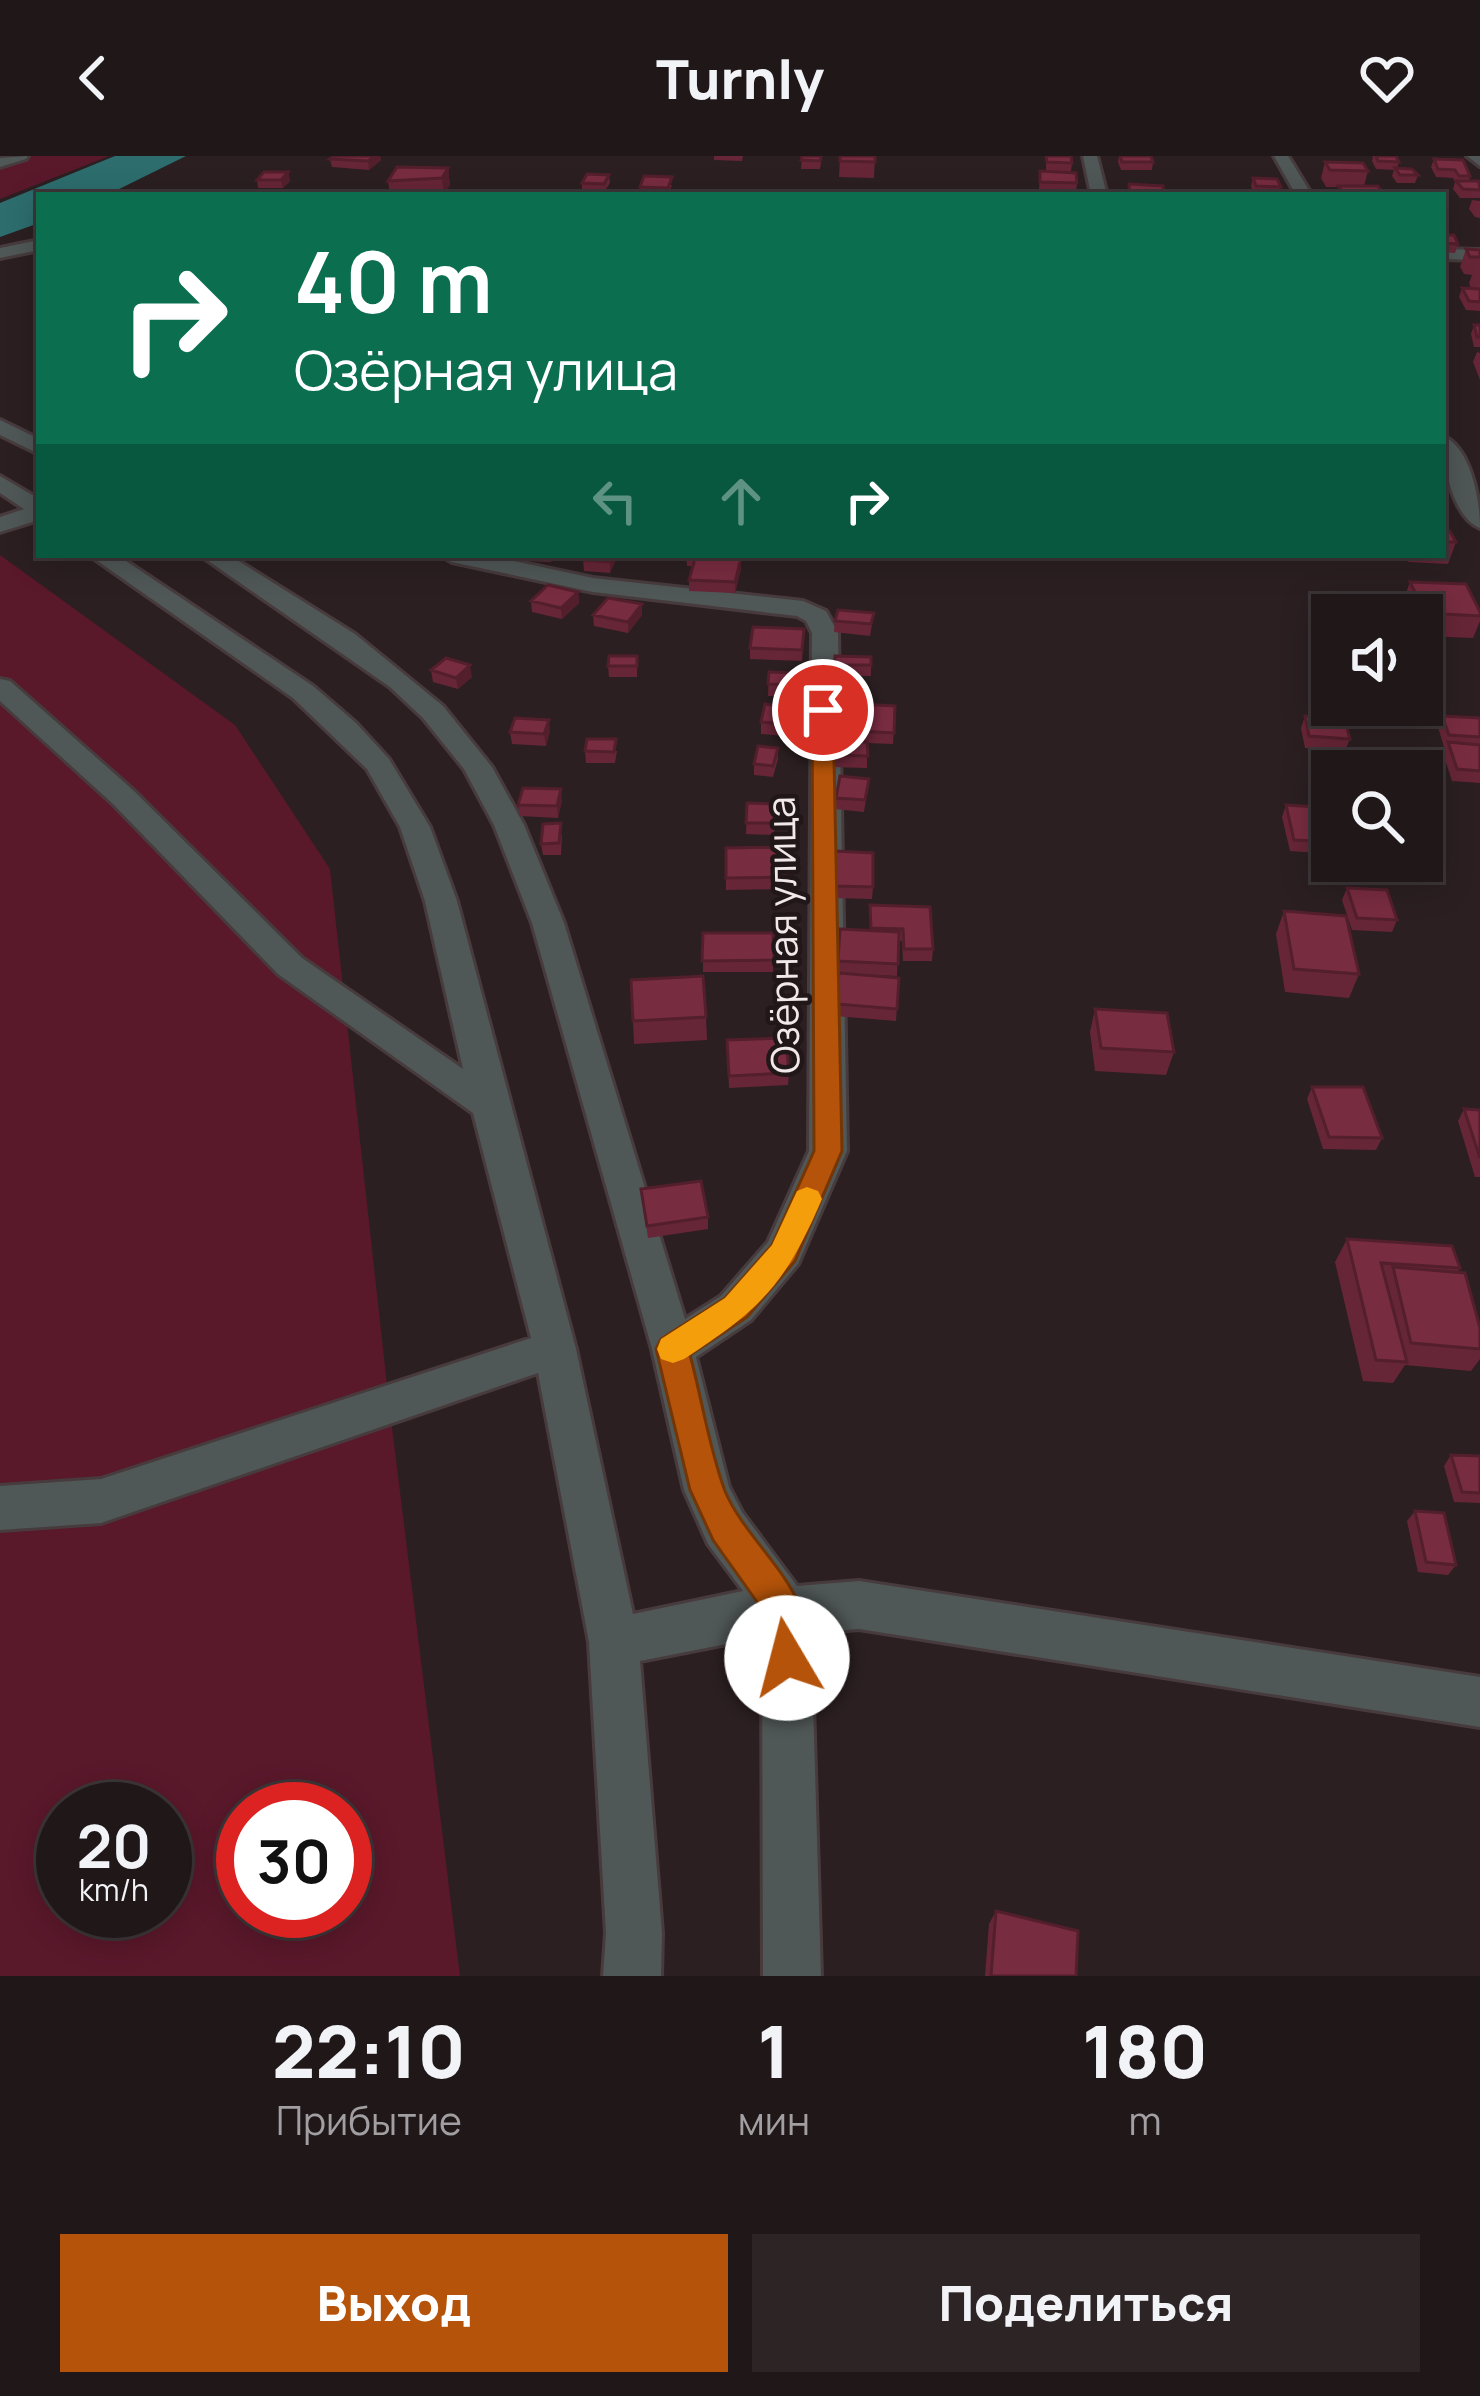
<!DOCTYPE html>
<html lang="ru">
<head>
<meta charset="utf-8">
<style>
  body { margin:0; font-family:Manrope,sans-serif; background:#2d2426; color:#f1f3f6; height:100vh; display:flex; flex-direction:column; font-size:45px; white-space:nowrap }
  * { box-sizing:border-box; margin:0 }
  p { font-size:39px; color:#a29fa2 }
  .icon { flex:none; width:66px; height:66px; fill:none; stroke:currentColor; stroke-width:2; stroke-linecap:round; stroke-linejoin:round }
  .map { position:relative; height:1820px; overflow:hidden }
  .sheet { display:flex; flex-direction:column; background:#201719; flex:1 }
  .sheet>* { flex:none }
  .banner { position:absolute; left:36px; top:36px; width:1410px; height:366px; border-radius:0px; box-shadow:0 6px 30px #0003,0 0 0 3px #3d3638; background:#0b6e4f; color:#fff; overflow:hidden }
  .tools { position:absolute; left:1311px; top:438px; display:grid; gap:24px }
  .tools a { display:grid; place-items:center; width:132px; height:132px; border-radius:0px; background:#201719; box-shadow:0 6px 30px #0003,0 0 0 3px #3d3638; font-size:60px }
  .speed { position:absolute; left:36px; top:1626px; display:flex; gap:24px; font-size:60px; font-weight:700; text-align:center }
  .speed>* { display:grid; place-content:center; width:156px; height:156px; border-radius:50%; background:#201719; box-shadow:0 6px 30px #0003,0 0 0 3px #3d3638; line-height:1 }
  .speed small { font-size:30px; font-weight:400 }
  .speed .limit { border:18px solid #d22; background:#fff; color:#111 }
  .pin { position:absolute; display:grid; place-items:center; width:102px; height:102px; color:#fff; margin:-51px; border:6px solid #fff; border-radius:50%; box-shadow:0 3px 12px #0007 }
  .me { position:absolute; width:132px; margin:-66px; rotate:352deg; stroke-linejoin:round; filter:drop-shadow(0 0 9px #0008) }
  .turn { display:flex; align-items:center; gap:42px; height:252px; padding:0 60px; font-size:54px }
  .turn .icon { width:156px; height:156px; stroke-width:2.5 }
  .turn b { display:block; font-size:84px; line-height:102px }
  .lanes { display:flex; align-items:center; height:114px; padding:0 60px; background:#0003; justify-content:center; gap:60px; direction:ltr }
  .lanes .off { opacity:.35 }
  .eta { display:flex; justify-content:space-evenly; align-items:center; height:204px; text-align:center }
  .eta b { font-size:72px; font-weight:800; line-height:84px }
  .button { display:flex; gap:24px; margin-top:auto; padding:24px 60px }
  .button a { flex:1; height:138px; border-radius:0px; background:#b45309; color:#fff; font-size:48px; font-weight:800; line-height:138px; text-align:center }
  .button a+a { background:#2d2426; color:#f1f3f6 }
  header { display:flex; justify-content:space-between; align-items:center; height:156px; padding:0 60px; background:#201719; font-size:54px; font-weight:800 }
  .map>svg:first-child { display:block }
</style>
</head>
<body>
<header><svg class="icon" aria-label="back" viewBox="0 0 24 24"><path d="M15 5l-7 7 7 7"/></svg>Turnly<svg class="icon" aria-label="heart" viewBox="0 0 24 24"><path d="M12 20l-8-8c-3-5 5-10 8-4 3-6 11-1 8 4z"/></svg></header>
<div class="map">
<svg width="1480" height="1820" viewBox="0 0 1480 1820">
  <rect width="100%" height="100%" fill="#2b1f21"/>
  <path fill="#5a182b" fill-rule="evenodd" d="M 0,0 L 109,0 L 0,43 Z
    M 0,399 L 235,569 L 330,713 L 389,1247 L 460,1820 L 0,1820 ZM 63,1653 L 165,1653 L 165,1755 L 63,1755 ZM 243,1653 L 345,1653 L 345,1755 L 243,1755 Z"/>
  <path fill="#2d6d6e" d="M 115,0 L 186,0 L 107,39 L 39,39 L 39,67 L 0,81 L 0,47 Z"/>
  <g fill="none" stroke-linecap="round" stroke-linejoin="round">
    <g stroke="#473b3d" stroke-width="6">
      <path id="minor" d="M 28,0 L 26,3 L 0,11 L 0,2 Z
        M 1083,0 L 1097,0 L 1107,39 L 1091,39 Z
        M 1274,0 L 1288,0 L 1312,39 L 1296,39 Z
        M 1467,0 L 1480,0 L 1480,10 Z
        M 39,84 L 39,94 L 0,102 L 0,92 Z
        M 1443,93 L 1480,94 L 1480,104 L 1443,103 Z
        M 0,264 L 39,283 L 39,298 L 0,279 Z
        M 1443,280 C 1471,292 1480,344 1480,372 C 1452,361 1443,307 1443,280 Z
        M 0,320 L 39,343 L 39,364 L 0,376 L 0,361 L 24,353 L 0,337 Z
        M 89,399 L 117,399 L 313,530 L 356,567 L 389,603 L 430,671 L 457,745 L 576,1193 L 633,1458 L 743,1435 L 708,1388 L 684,1334 L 652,1193 L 532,767 L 494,669 L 464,613 L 423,562 L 390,531 L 200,399 L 229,399 L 355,478 L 443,550 L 492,611 L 524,669 L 564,767 L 685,1163 L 721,1140 L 768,1086 L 809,995 L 812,477 L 806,465 L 797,460 L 593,436 L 452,406 L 440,399 L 486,399 L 593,422 L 803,445 L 826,455 L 838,477 L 847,995 L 798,1108 L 751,1164 L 696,1201 L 729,1331 L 742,1356 L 797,1430 L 859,1425 L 1480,1521 L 1480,1571 L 859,1473 L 811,1477 L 821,1820 L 763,1820 L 762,1481 L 640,1505 L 662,1777 L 661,1820 L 603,1820 L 606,1777 L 589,1486 L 538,1217 L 101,1367 L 0,1374 L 0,1330 L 101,1323 L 531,1182 L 473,957 L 278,818 L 112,647 L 0,545 L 0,523 L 10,525 L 134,635 L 302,802 L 463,913 L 425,745 L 400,671 L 367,613 L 293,542 Z"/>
    </g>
    <use href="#minor" fill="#505757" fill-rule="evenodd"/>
  </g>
  <path fill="#672637" d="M 334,0 L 380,0 L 381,4 L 369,14 L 332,11 L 330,3 Z
    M 714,0 L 743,0 L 742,5 L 714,4 Z
    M 802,0 L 822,0 L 820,13 L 801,13 Z
    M 840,0 L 875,0 L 874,22 L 839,21 Z
    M 1046,0 L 1072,7 L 1071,15 L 1046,15 Z
    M 1119,0 L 1151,0 L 1153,6 L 1152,14 L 1121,14 L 1118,6 Z
    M 1373,0 L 1396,0 L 1399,6 L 1397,12 L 1418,19 L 1415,27 L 1397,27 L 1392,20 L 1394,14 L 1376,13 L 1372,5 Z
    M 1434,3 L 1470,20 L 1469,25 L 1480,26 L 1480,42 L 1460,42 L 1453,33 L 1455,26 L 1453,22 L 1436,21 L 1431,11 Z
    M 1325,6 L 1368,15 L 1364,30 L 1384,39 L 1336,39 L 1338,31 L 1326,31 L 1321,22 Z
    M 448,12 L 450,29 L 444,38 L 390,39 L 388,25 Z
    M 1040,15 L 1077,27 L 1076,36 L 1039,34 Z
    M 288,16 L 290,25 L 283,32 L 258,32 L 257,24 Z
    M 609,19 L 610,27 L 604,36 L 582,35 L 582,27 Z
    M 1253,22 L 1281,31 L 1279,39 L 1254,38 L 1251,30 Z
    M 672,29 L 668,39 L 640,39 L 640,31 Z
    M 1472,44 L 1480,45 L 1480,62 L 1475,61 L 1469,53 Z
    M 1443,79 L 1458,88 L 1455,97 L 1443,96 Z
    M 1466,93 L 1480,94 L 1480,155 L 1466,154 L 1459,141 L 1462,132 L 1471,132 L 1469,127 L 1472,119 L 1464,118 L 1460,111 Z
    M 1474,169 L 1480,169 L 1480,191 L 1474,191 L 1471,178 Z
    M 1477,196 L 1480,197 L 1480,224 L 1473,206 Z
    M 1443,375 L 1456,386 L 1448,408 L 1408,406 L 1405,399 L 1443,399 Z
    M 525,399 L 554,399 L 551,406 L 526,405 Z
    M 585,399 L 617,399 L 617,401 L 610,417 L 584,415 L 583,404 Z
    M 686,399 L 717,401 L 741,413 L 735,437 L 689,435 L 689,424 L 693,410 L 687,410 Z
    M 1410,426 L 1480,456 L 1480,465 L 1473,482 L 1422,480 L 1422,459 L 1407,459 L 1402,448 Z
    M 578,436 L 579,447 L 562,463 L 532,456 L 531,445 Z
    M 874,457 L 870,480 L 834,476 L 835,465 Z
    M 593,459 L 642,459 L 628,477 L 594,470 Z
    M 804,473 L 802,505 L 750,503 L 750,492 Z
    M 637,500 L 637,521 L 609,521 L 608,510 Z
    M 835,500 L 871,509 L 871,520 L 834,520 Z
    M 1422,506 L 1431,534 L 1426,545 L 1422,545 Z
    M 431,514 L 472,521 L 458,533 L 433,526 Z
    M 769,516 L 796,517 L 795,540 L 768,540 Z
    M 843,547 L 895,550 L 893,588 L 867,587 L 867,612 L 830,611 L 831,585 L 840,585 Z
    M 1305,560 L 1350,583 L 1345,595 L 1305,592 L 1301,572 Z
    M 1442,560 L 1480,562 L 1480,627 L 1452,625 L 1443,597 L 1446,591 L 1444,591 L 1438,571 Z
    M 789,562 L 785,580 L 761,578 L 761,566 Z
    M 550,575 L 546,590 L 512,588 L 510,576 Z
    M 778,592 L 778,603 L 773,621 L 754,619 L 754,608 Z
    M 585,595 L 617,595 L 615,607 L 586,607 Z
    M 869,623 L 864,656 L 835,653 L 836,642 Z
    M 562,644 L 558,662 L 520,660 L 518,649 Z
    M 747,647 L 775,648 L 774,679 L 746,678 Z
    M 1286,649 L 1332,652 L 1332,698 L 1290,695 L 1282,661 Z
    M 1422,654 L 1439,673 L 1434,684 L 1422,683 Z
    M 562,679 L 561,699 L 543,699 L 541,688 Z
    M 726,692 L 787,721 L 786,733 L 726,734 Z
    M 835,695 L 873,731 L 872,743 L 833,742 Z
    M 1347,732 L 1397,764 L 1392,776 L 1352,774 L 1342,744 Z
    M 870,749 L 933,793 L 932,805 L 903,805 L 902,785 L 898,785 L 897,820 L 837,817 L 840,773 L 870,774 Z
    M 1284,755 L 1359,818 L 1349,842 L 1285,836 L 1276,778 Z
    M 703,777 L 773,777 L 773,816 L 703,816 Z
    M 839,817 L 899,822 L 896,865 L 835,860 Z
    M 1095,853 L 1174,896 L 1166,919 L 1095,915 L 1090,876 Z
    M 706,861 L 707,884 L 634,888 L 633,865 Z
    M 727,884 L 789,917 L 788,929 L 729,932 Z
    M 1312,931 L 1382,982 L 1376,994 L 1323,993 L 1307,943 Z
    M 1464,953 L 1480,954 L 1480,1021 L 1475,1021 L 1458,965 Z
    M 641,1033 L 708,1061 L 708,1073 L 648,1082 Z
    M 1347,1083 L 1460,1112 L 1457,1117 L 1480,1172 L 1480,1203 L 1471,1215 L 1405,1209 L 1393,1227 L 1363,1225 L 1335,1106 Z
    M 1451,1299 L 1480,1300 L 1480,1347 L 1454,1346 L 1444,1310 Z
    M 1415,1355 L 1456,1409 L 1448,1419 L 1418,1416 L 1407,1365 Z
    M 996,1755 L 1076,1820 L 985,1820 L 989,1768 Z"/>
  <path fill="#541f2d" d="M 375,0 L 380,0 L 381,4 L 369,14 L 368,5 Z
    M 448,12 L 450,29 L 444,38 L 442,22 Z
    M 288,16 L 290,25 L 283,32 L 281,24 Z
    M 613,399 L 617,399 L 617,401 L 610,417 L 610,406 Z
    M 741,402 L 741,413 L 735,437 L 735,426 Z
    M 578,436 L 579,447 L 562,463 L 561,452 Z
    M 642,448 L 642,459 L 628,477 L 628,466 Z
    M 470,509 L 472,521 L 458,533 L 456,522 Z
    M 549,564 L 550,575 L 546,590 L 544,578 Z
    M 561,633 L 562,644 L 558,662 L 557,650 Z"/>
  <path fill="#782c40" stroke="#541f2d" stroke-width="3" d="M 334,0 L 375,0 L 368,5 L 330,3 Z
    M 802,0 L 821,0 L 820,5 L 801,4 Z
    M 840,0 L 875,0 L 875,6 L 840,5 Z
    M 1046,0 L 1071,0 L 1072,7 L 1047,6 Z
    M 1120,0 L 1151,0 L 1153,6 L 1122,6 Z
    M 1376,0 L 1396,0 L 1399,6 L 1378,5 Z
    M 1434,3 L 1463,4 L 1470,20 L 1459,20 L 1455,14 L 1438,13 Z
    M 1325,6 L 1363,7 L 1368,15 L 1330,14 Z
    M 397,11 L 448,12 L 442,22 L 388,25 Z
    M 1395,12 L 1412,13 L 1418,19 L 1400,19 Z
    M 1040,15 L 1076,17 L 1077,27 L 1040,26 Z
    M 264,16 L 288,16 L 281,24 L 257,24 Z
    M 587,18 L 609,19 L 604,28 L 582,27 Z
    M 644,20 L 672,21 L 668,32 L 640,31 Z
    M 1253,22 L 1277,23 L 1281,31 L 1256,30 Z
    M 1456,25 L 1479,25 L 1480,34 L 1463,33 Z
    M 1129,28 L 1163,30 L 1164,39 L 1129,39 Z
    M 1338,30 L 1378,30 L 1384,39 L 1345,39 Z
    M 1047,35 L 1077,36 L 1078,39 L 1048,39 Z
    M 1443,79 L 1454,79 L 1458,88 L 1443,87 Z
    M 1466,93 L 1480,94 L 1480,101 L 1470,101 Z
    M 1462,132 L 1480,133 L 1480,146 L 1469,145 Z
    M 1474,169 L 1480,169 L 1480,181 L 1477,181 Z
    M 1443,375 L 1450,375 L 1456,386 L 1443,386 Z
    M 585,399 L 613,399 L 610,406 L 583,404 Z
    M 686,399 L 717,399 L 717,401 L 741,402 L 735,426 L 689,424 L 696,399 Z
    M 1410,426 L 1466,428 L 1480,456 L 1480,460 L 1425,457 Z
    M 548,429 L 578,436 L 561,452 L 531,445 Z
    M 608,442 L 642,448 L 628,466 L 593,459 Z
    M 838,454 L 874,457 L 871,468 L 835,465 Z
    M 753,471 L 804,473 L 802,494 L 750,492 Z
    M 609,500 L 637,500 L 637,510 L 608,510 Z
    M 835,500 L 871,501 L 871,509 L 835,509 Z
    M 446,502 L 470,509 L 456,522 L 431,514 Z
    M 1422,506 L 1424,507 L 1431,534 L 1422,533 Z
    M 769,516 L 796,517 L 796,529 L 768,528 Z
    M 843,547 L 895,550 L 894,577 L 841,574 Z
    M 765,548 L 790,551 L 785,568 L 761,566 Z
    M 1305,560 L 1345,564 L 1350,583 L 1309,580 Z
    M 1442,560 L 1480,562 L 1480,581 L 1449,579 Z
    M 515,562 L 549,564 L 544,578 L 510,576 Z
    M 587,583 L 616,583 L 614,596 L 585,595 Z
    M 831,585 L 867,586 L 868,600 L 831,599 Z
    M 1448,586 L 1480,589 L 1480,615 L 1457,613 Z
    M 758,590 L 778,592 L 773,610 L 754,608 Z
    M 840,620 L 869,623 L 865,644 L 836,642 Z
    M 523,632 L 561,633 L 557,650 L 518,649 Z
    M 747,647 L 775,648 L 774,667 L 746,667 Z
    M 1286,649 L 1332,652 L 1332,686 L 1294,684 Z
    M 1422,654 L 1437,656 L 1439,673 L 1422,670 Z
    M 561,667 L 559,687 L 541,688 L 543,668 Z
    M 785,691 L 787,721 L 726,722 L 726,692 Z
    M 835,695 L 873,697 L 873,731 L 834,730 Z
    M 1347,732 L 1387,734 L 1397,764 L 1357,762 Z
    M 870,749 L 930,751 L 933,793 L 904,793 L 903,773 L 871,772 Z
    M 1284,755 L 1346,760 L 1359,818 L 1294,813 Z
    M 840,773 L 899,776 L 898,808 L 838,805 Z
    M 703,777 L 773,777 L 774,804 L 702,805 Z
    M 839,817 L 899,822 L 897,853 L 836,848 Z
    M 703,820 L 706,861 L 633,865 L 631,824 Z
    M 1095,853 L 1167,857 L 1174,896 L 1101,892 Z
    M 786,882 L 789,917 L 729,920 L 727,884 Z
    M 1312,931 L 1363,931 L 1382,982 L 1329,981 Z
    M 1464,953 L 1480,954 L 1480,1002 Z
    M 701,1025 L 708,1061 L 647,1070 L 641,1033 Z
    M 1347,1083 L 1452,1090 L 1460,1112 L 1381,1107 L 1407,1206 L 1376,1204 Z
    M 1393,1111 L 1465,1117 L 1480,1172 L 1480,1193 L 1411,1187 Z
    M 1451,1299 L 1480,1300 L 1480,1337 L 1462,1336 Z
    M 1415,1355 L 1444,1357 L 1456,1409 L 1426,1406 Z
    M 996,1755 L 1078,1775 L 1076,1820 L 991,1820 Z"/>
  <path fill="#b45309" stroke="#753606" stroke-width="3" d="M 823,548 L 833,554 L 842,995 L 795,1105 L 747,1161 L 690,1199 C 702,1243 709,1292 725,1335 C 750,1395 830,1442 800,1515 L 787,1521 L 773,1515 L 768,1502 L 767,1460 L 713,1384 L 690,1334 L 656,1193 L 661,1183 L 725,1142 L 772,1089 L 814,995 L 812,554 Z"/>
  <path fill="#f59e0b" d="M 807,1031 L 818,1035 L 822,1043 C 785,1129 762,1152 684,1203 L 673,1207 L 661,1203 L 657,1193 L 661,1183 L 725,1142 L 772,1089 L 797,1035 Z"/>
  <g text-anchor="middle" stroke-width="9" stroke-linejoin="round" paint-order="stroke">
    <g font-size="39" fill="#f1e8e9" stroke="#211618">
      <text transform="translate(783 779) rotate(-91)" y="14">Озёрная улица</text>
    </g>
  </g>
</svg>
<div class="tools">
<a><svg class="icon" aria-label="sound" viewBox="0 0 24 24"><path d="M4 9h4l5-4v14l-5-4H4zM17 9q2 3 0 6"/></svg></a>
<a><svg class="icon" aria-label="search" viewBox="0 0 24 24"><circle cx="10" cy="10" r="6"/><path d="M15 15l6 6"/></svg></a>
</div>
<div class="speed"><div>20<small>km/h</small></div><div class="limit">30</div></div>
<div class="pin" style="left:823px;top:554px;background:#d93025"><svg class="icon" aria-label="arrive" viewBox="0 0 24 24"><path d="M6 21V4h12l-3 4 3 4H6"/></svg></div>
<svg class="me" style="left:787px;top:1502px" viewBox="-20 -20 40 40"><circle r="19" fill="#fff"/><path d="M0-13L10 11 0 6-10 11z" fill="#b45309"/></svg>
<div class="banner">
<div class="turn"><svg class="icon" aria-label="right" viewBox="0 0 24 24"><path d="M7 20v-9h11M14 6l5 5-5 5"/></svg><div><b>40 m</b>Озёрная улица</div></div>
<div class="lanes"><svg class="icon off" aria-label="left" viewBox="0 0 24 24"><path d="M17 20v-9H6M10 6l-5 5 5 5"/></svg><svg class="icon off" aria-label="ahead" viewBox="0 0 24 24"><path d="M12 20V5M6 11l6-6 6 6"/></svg><svg class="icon" aria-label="right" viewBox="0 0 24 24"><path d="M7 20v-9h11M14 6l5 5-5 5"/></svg></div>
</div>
</div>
<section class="sheet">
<div class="eta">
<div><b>22:10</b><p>Прибытие</p></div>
<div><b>1</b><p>мин</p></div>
<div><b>180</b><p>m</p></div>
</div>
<div class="button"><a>Выход</a><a>Поделиться</a></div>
</section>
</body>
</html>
